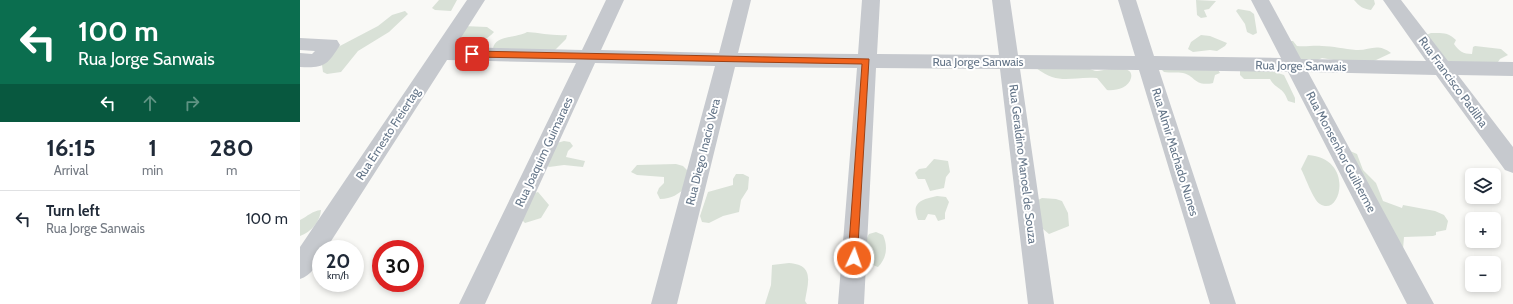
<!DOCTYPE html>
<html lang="en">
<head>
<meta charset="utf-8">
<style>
  body { margin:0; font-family:Cabin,sans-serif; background:#f6f6f7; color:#1f2937; height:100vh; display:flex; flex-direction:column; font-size:15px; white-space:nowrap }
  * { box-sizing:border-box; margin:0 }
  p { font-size:13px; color:#747a83 }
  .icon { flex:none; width:22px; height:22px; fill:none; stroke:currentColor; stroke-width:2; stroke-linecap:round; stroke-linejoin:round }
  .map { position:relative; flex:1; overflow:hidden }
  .panel { display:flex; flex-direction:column; background:#fff; width:300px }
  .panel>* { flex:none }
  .guide { background:#0b6e4f; color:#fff; overflow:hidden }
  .buttons { position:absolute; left:1165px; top:168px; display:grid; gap:8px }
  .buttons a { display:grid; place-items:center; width:36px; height:36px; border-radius:6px; background:#fff; box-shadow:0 2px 6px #0003; font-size:20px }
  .speed { position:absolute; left:12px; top:240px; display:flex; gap:8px; font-size:20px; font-weight:700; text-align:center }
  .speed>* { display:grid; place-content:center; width:52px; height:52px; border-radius:50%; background:#fff; box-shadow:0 2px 6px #0003; line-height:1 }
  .speed small { font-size:10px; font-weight:400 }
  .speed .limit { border:6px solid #d22; background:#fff; color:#111 }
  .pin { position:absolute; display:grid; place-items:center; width:34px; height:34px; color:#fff; margin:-17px; border-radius:8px; box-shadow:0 2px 6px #0006 }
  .me { position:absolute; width:44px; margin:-22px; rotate:3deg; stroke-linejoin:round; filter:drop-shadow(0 0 3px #0008) }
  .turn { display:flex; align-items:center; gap:14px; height:84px; padding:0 12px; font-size:18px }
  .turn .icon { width:52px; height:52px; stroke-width:2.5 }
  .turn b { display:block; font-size:28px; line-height:34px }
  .lanes { display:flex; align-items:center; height:38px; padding:0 12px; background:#0003; justify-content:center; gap:20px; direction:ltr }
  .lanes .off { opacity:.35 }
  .eta { display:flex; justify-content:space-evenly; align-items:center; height:68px; text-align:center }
  .eta b { font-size:24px; font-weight:700; line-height:28px }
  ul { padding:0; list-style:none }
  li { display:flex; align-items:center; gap:12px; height:56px; padding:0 12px; border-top:1px solid #e0e1e3 }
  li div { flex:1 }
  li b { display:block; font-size:15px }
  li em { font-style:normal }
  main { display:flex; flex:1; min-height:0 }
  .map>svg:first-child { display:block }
</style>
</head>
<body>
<main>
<section class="panel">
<div class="guide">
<div class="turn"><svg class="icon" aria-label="left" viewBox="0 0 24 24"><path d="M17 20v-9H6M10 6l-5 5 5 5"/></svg><div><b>100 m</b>Rua Jorge Sanwais</div></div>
<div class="lanes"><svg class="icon" aria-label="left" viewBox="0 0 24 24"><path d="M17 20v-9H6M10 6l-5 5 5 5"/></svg><svg class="icon off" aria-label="ahead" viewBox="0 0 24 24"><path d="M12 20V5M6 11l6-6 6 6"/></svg><svg class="icon off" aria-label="right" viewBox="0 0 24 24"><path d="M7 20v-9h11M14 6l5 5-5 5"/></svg></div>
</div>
<div class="eta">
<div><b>16:15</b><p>Arrival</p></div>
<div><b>1</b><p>min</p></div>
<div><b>280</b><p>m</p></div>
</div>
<ul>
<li><svg class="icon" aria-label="left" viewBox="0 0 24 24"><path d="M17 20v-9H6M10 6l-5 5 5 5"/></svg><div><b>Turn left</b><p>Rua Jorge Sanwais</p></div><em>100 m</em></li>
</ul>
</section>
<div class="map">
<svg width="1213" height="304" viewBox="0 0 1213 304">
  <rect width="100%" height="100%" fill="#f9f9f6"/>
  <path fill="#d9e1d7" d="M 139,0 L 157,0 L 151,11 L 135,10 L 132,8 Z
    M 896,0 L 916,1 L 909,9 L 904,10 L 907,17 L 901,18 L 897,15 Z
    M 1054,0 L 1074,0 L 1075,4 L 1071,10 C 1063,9 1059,6 1054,0 Z
    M 938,9 L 950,11 L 954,14 L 957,33 L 953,35 L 947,32 L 945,24 L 936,11 Z
    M 105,11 L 108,14 L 89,32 L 58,51 L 41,72 L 27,74 L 23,72 L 22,65 L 36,48 L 78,26 L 92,15 Z
    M 163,26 L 187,27 L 194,32 C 186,41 173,47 161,44 L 158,41 Z
    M 227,32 C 241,33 253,36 267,35 L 266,39 L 254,51 L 193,49 C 194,35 218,38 227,32 Z
    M 1131,33 C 1142,33 1148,32 1156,40 L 1154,44 C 1159,51 1163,54 1172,54 L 1173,47 L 1175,46 L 1201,49 L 1208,55 L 1200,59 L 1198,62 L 1149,67 L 1126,35 Z
    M 901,35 L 910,36 L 927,43 L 925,46 L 917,51 L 910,50 L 893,52 L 888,49 L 891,42 Z
    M 987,41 L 993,41 L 997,46 C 1006,47 1014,45 1022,46 C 1033,46 1044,49 1056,50 C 1069,51 1077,42 1091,53 L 1074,61 L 1051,63 L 1022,58 L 1018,60 L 1000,60 Z
    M 784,66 C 787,67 793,71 796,71 C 802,71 835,62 831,78 C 829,88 815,91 807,90 L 797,78 C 771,76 760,86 736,68 Z
    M 940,67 L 972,71 L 984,75 L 995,98 L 995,103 L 988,101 C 983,86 976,90 970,79 L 944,79 L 940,75 Z
    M 860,68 L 917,68 L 920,73 L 915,75 L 913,83 C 894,87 896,76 883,73 C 878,72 870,73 864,72 Z
    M 264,141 L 270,142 L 273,146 L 268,151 L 266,157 L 285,161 L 283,167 L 264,165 L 249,167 L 245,164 L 257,143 Z
    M 1050,151 L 1057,154 L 1063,170 L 1076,183 L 1083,201 L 1102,208 L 1103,205 L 1135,211 L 1144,215 L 1148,221 L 1146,230 L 1136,232 L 1136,235 L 1133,236 L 1104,237 L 1103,249 Z
    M 1008,155 C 1055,158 1041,218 1020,204 C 1013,200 1005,176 1001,169 Z
    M 634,159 L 648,161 L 650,172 L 646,177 L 644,188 L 630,191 L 625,179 L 618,179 L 615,173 L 619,169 L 626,168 Z
    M 376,164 L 383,166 L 387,170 L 387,187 C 378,194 372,199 360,199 L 357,193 L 359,188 L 364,183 L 364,177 L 337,175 L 331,172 L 337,165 Z
    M 436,174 L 443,174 L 449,177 L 448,189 L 441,200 L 439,212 L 423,216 L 409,223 L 402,222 L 400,216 L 408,192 L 433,185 L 433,179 Z
    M 238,192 L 249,205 L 241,218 L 225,223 L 221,219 L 231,194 Z
    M 637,196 L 646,197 L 649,202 L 645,213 L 645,219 L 638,221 L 635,215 L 628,214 L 625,220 L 618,220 C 610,202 623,199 637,196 Z
    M 742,198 L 756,199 L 762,201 L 768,213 L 769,226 L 749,234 L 743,229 L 736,201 Z
    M 21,210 C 20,222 11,232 0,236 L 0,220 C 8,216 12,211 21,210 Z
    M 576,232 L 583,235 C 588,246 587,258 578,267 C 563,263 561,247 569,234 Z
    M 489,263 C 515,265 508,282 505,301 L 507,304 L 465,304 L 471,285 L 472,265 Z"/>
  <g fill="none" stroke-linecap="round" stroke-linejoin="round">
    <path fill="#c6c9ce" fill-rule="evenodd" d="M 167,0 L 185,0 L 155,47 L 282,50 L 306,0 L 324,0 L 301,50 L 419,53 L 433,0 L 451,0 L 438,53 L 558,54 L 562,0 L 580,0 L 577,54 L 699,55 L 692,0 L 710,0 L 718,55 L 835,56 L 818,0 L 836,0 L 854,56 L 981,58 L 951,0 L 969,0 L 1001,59 L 1126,61 L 1083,0 L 1101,0 L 1148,61 L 1213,62 L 1213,76 L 1158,75 L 1213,147 L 1213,173 L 1205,170 L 1136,75 L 1008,72 L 1134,304 L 1107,304 L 988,72 L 859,70 L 936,304 L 910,304 L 839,70 L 720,69 L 754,304 L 728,304 L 700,69 L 576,68 L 564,304 L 538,304 L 557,68 L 435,67 L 377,304 L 351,304 L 415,66 L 295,63 L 185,304 L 159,304 L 276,63 L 147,60 L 26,249 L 21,249 C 21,262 12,275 0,279 L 0,247 Z
      M 0,38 L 37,40 L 40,45 C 27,66 24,68 0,67 L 0,53 L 12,54 L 15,51 L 0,50 Z"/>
  </g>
  <path fill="#f1641e" stroke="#9d4114" d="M 172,51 L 569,59 L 557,262 L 554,263 L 550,262 L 548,258 L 562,64 L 172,57 L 168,54 Z"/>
  <g text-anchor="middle" stroke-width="4" stroke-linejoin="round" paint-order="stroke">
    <g font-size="12" fill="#657689" stroke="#fff">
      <text x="678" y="66">Rua Jorge Sanwais</text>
      <text transform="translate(1001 66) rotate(1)" y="4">Rua Jorge Sanwais</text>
      <text transform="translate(1153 82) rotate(54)" y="4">Rua Francisco Padilha</text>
      <text transform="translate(88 134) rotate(-57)" y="4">Rua Ernesto Freiertag</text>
      <text transform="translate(244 152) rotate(-65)" y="4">Rua Joaquim Guimaraes</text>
      <text transform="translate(403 152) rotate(-76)" y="4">Rua Diego Inacio Vera</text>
      <text transform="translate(875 152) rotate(73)" y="4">Rua Almir Machado Nunes</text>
      <text transform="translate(1041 152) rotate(62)" y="4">Rua Monsenhor Guilherme</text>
      <text transform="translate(723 164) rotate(83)" y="4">Rua Geraldino Manoel de Souza</text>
    </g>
  </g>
</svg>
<div class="buttons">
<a><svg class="icon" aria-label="layers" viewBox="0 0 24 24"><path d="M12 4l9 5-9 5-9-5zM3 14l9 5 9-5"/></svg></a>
<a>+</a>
<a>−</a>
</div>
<div class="speed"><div>20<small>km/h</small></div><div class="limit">30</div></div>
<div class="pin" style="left:172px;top:54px;background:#d93025"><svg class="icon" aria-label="arrive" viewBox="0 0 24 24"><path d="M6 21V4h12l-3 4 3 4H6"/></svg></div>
<svg class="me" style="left:554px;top:258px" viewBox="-20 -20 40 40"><circle r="17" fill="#f1641e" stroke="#fff" stroke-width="3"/><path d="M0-11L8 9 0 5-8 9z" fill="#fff"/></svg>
</div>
</main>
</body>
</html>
